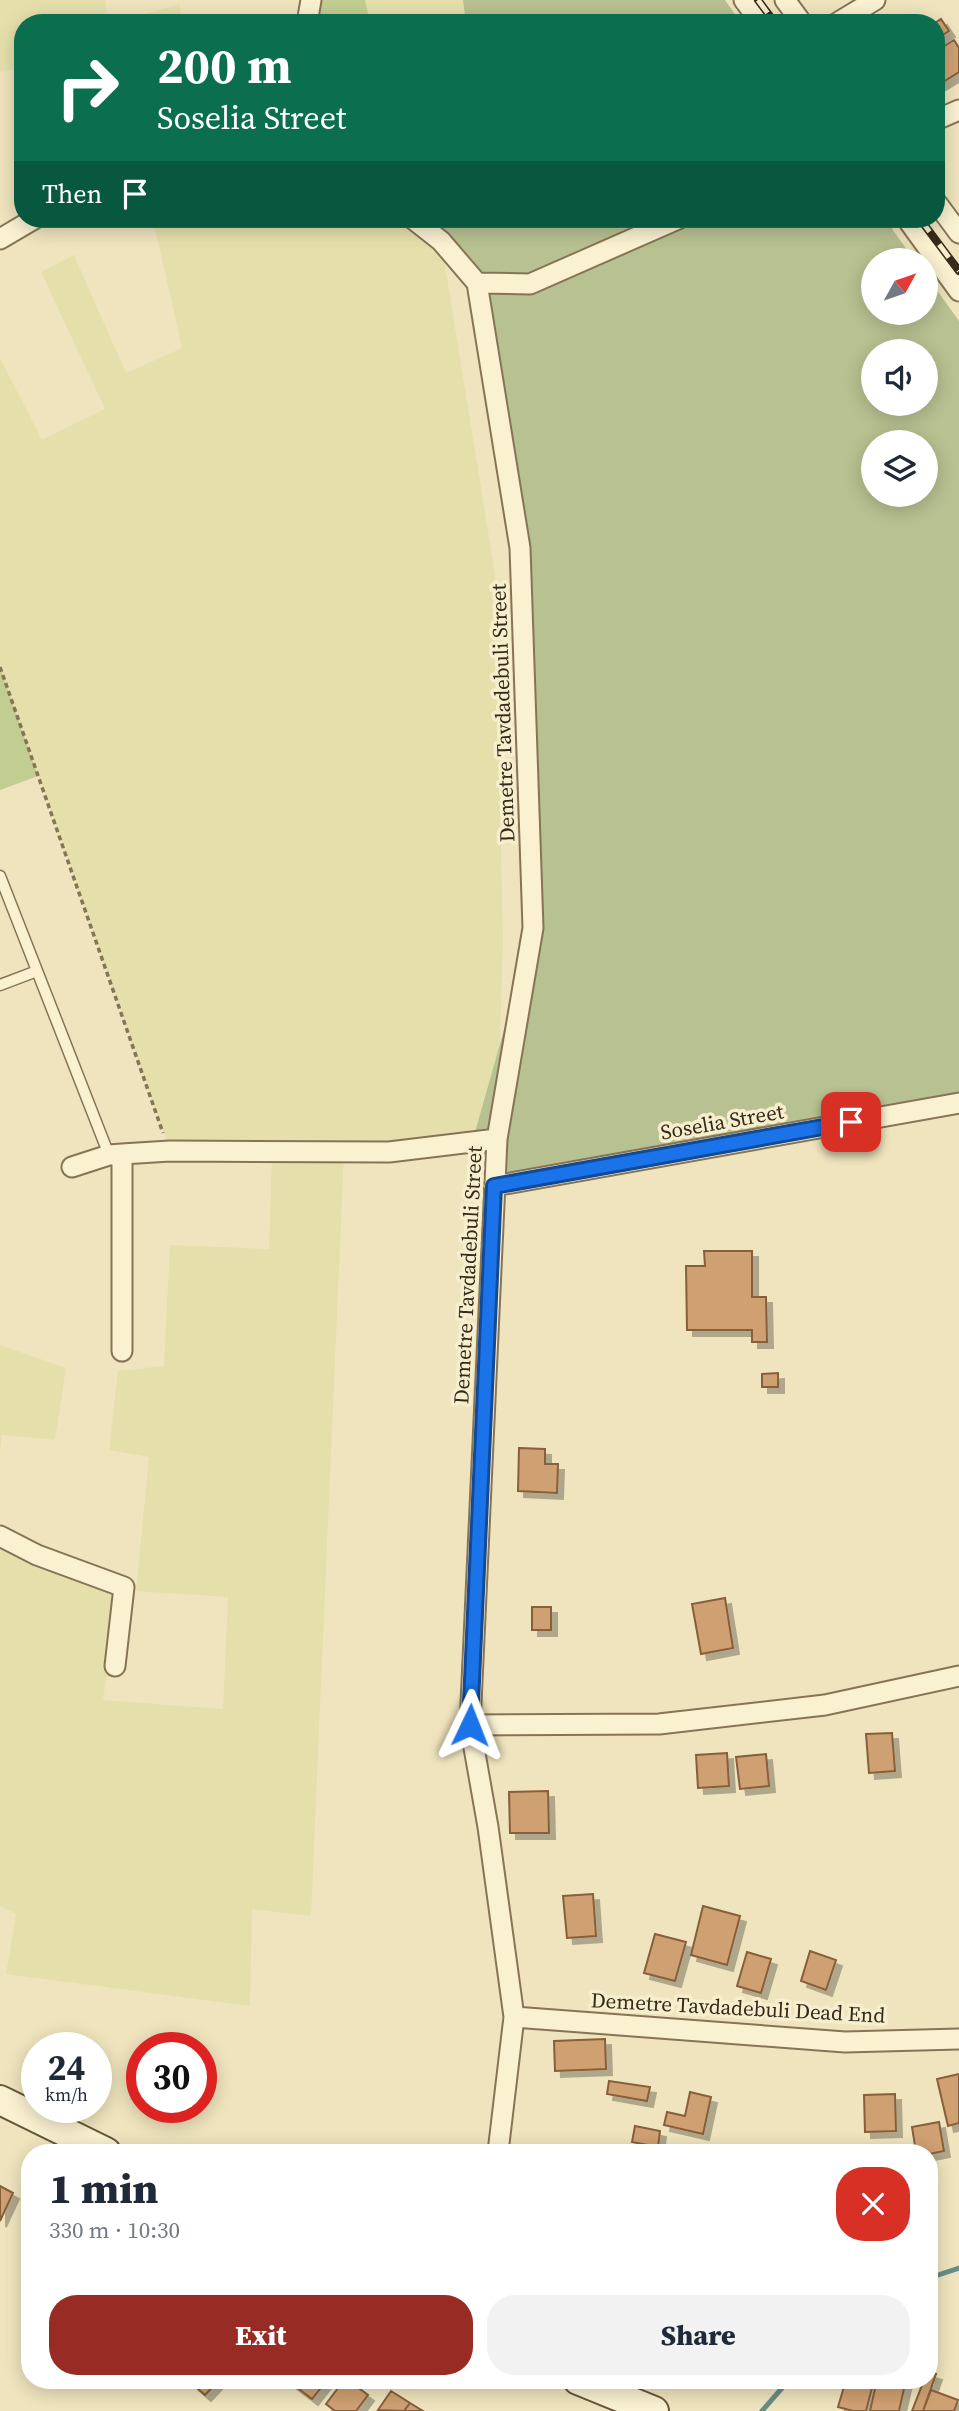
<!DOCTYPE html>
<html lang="en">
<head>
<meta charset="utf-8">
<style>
  body { margin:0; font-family:"Source Serif 4",serif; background:#f2f2f3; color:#1f2937; height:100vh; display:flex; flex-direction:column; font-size:26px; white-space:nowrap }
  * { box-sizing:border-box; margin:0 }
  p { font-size:23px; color:#747a83 }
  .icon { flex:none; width:38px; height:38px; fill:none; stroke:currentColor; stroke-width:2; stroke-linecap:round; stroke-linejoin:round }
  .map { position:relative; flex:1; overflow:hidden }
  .drawer { position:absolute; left:21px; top:2144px; width:917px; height:245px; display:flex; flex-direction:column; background:#fff; border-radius:28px; box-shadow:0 4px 18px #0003 }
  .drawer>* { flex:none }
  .top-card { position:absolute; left:14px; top:14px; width:931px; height:214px; border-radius:28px; box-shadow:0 4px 18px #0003; background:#0b6e4f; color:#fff; overflow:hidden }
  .needle { width:46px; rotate:50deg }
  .fabs { position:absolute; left:861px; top:248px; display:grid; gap:14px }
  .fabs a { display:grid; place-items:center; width:77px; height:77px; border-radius:50%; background:#fff; box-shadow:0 4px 18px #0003; font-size:35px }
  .speed { position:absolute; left:21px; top:2032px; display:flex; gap:14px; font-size:35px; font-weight:700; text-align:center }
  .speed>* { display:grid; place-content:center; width:91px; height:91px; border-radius:50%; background:#fff; box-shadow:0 4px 18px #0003; line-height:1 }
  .speed small { font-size:18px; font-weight:400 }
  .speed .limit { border:10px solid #d22; background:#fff; color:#111 }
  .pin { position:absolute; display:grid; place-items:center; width:60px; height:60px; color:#fff; margin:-30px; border-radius:14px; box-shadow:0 4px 10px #0006 }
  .me { position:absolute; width:77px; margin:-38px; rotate:2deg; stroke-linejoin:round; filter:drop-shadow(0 0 5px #0008) }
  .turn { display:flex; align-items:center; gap:24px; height:147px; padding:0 28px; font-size:32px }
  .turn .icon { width:91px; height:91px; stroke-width:2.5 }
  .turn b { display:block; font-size:49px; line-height:60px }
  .then { display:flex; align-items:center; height:66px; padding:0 28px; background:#0003; gap:14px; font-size:26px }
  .round { display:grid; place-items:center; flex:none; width:74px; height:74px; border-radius:28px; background:#f2f2f3 }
  .overview { display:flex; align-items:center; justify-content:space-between; height:119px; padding:0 28px }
  h1 { font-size:42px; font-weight:800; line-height:52px }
  .primary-button { display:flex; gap:14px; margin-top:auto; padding:14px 28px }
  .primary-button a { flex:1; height:80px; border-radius:28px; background:#982c24; color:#fff; font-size:28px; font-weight:800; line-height:80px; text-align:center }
  .primary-button a+a { background:#f2f2f3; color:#1f2937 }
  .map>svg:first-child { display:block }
</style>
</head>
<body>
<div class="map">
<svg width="959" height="2411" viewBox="0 0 959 2411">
  <defs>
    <filter id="shadow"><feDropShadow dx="6" dy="6" stdDeviation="0" flood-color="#0004"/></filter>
  </defs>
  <rect width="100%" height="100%" fill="#efe4bd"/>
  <path fill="#e5e0ab" d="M 0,0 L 105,0 L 109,23 L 23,23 L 23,69 L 0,72 Z
    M 365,0 L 463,0 L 466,23 L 370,23 Z
    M 180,4 L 181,23 L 114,23 Z
    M 153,219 L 413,219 L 441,241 L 495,574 L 503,940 L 497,1139 L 344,1153 L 311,1916 L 252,1909 L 250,2006 L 6,1974 L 16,1914 L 0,1906 L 0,1536 L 119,1592 L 103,1700 L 223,1709 L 228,1597 L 136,1591 L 149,1457 L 109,1450 L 118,1371 L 164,1366 L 170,1245 L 269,1249 L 272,1153 L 170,1151 L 0,667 L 0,358 L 42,440 L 105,409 L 41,272 L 74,255 L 126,373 L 182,348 Z
    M 0,1345 L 66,1368 L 55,1440 L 2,1435 L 0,1453 Z"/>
  <path fill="#c1cd91" d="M 311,0 L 365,0 L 370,23 L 307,23 Z
    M 0,667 L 38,776 L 0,790 Z"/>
  <path fill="#b8c191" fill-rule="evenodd" d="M 463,0 L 725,0 L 741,23 L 466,23 Z
    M 413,219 L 885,219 L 915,261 L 873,261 L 873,313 L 926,313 L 926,275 L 959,321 L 959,1103 L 494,1186 L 475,1132 L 533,928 L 520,548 L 477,284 ZM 873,352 L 926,352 L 926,404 L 873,404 ZM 873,443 L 926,443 L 926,495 L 873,495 Z"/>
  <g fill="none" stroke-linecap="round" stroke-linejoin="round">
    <path stroke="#688e88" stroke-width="5" d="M 929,2278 L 959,2268
      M 762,2411 L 789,2380"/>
  </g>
  <path fill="#cfa072" stroke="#875f3b" stroke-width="2" filter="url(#shadow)" d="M 941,19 L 949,31 L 936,39 L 935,23 Z
    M 954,40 L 959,48 L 959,72 L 940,84 L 936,79 L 936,51 Z
    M 704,1251 L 752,1251 L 752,1297 L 766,1297 L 767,1342 L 752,1342 L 752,1330 L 687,1330 L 686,1266 L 705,1266 Z
    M 778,1373 L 778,1387 L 762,1387 L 762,1374 Z
    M 519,1448 L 545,1449 L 545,1464 L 558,1464 L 557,1493 L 518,1491 Z
    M 725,1598 L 733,1648 L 701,1654 L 692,1604 Z
    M 532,1607 L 551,1607 L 551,1630 L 532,1630 Z
    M 892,1733 L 895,1771 L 869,1773 L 866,1734 Z
    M 727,1753 L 729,1786 L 698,1788 L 696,1755 Z
    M 766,1754 L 769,1786 L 740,1789 L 736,1757 Z
    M 548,1791 L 549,1833 L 510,1833 L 509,1792 Z
    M 593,1894 L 596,1936 L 567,1938 L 563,1896 Z
    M 703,1906 L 740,1916 L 727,1965 L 691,1955 Z
    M 655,1934 L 686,1942 L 675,1981 L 644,1973 Z
    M 810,1951 L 836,1960 L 826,1990 L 801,1981 Z
    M 747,1952 L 771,1959 L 761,1993 L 737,1986 Z
    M 605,2039 L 606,2069 L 555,2071 L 554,2041 Z
    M 959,2074 L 959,2123 L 948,2126 L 937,2079 Z
    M 609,2081 L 650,2087 L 647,2101 L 607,2094 Z
    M 690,2092 L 711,2097 L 703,2134 L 664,2125 L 667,2112 L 685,2116 Z
    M 895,2094 L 896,2131 L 865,2132 L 864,2095 Z
    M 939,2122 L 944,2151 L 929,2154 L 916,2152 L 912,2127 Z
    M 635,2126 L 660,2131 L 658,2147 L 632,2142 Z
    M 0,2186 L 13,2193 L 0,2221 Z
    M 929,2372 L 936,2374 L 923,2411 L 912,2411 L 924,2380 L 929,2380 Z
    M 188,2380 L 219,2380 L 205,2395 Z
    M 287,2380 L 327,2380 L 312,2399 Z
    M 344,2380 L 348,2380 L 368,2395 L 356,2411 L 335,2411 L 326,2404 Z
    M 846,2380 L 874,2380 L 866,2411 L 853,2411 L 838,2407 Z
    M 877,2380 L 906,2380 L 899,2411 L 870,2411 Z
    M 931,2390 L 958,2400 L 954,2411 L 923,2411 Z
    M 391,2391 L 410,2403 L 404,2411 L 378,2410 Z
    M 410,2403 L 423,2411 L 404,2411 Z"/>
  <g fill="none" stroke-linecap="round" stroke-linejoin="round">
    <g stroke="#877456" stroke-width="13">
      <path id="service" d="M 0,876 L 109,1155
        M 0,985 L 37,971"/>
    </g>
    <g stroke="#877456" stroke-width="23">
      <path id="minor" d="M 744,0 L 761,23
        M 785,0 L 802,23
        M 307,23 L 311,0
        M 837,23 L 875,0
        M 936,120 L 959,110
        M 936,202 L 959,233
        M 413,219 L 441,241 L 477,283 L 520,548 L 533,928 L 497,1139 L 470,1725 L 488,1827 L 514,2017 L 498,2152
        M 907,219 L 959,291
        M 0,239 L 34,219
        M 477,283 L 530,284 L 678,219
        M 72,1167 L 109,1155 L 122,1154 L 170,1151 L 389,1152 L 497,1139
        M 494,1186 L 959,1103
        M 122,1351 L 122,1154
        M 0,1536 L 37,1555 L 124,1587 L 115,1666
        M 470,1725 L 659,1724 L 825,1705 L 959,1676
        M 514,2017 L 845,2042 L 959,2039"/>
    </g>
    <g stroke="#695539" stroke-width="32">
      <path id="secondary" d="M 0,2100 L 106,2152
        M 578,2380 L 654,2411"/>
    </g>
    <path stroke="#877456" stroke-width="3.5" stroke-dasharray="5 3.5" stroke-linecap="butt" d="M 0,667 L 163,1133"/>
    <use href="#service" stroke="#faf1d1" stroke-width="10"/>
    <use href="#minor" stroke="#faf1d1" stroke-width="19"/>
    <use href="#secondary" stroke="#faf1d1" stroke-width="28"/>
    <g stroke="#362a1b" stroke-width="8">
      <path id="rail" d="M 758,0 L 775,23
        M 920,219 L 959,271"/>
    </g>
    <use href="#rail" stroke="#f6eecd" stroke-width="5" stroke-dasharray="16" stroke-linecap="butt"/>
  </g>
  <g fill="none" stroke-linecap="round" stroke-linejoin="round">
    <g stroke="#114b97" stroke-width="18">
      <path id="route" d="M 470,1725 L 494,1186 L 851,1122"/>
    </g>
    <use href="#route" stroke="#1a73e8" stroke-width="12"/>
  </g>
  <g text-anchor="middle" stroke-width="7" stroke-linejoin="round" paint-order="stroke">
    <g font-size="21" fill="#362a1b" stroke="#f6eecd">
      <text transform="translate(503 713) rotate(-92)" y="7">Demetre Tavdadebuli Street</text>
      <text transform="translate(722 1122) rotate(-10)" y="7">Soselia Street</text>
      <text transform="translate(468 1275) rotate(-87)" y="7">Demetre Tavdadebuli Street</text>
      <text transform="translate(738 2008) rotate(3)" y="7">Demetre Tavdadebuli Dead End</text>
    </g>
  </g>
</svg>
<div class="fabs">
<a><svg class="needle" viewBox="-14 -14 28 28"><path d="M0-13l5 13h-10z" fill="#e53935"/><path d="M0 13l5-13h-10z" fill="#747a83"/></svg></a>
<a><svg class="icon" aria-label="sound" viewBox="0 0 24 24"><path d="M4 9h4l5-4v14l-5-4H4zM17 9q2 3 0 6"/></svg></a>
<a><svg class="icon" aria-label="layers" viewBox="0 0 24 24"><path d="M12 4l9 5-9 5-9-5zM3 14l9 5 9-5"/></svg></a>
</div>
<div class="speed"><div>24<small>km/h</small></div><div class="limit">30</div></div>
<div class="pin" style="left:851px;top:1122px;background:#d93025"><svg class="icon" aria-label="arrive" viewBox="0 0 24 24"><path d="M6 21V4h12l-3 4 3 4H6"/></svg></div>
<svg class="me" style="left:470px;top:1725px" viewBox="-20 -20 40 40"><path d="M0-17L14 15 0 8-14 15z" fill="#1a73e8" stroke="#fff" stroke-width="4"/></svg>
<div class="top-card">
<div class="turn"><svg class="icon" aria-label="right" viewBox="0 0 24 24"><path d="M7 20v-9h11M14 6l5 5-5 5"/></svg><div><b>200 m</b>Soselia Street</div></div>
<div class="then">Then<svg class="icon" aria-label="arrive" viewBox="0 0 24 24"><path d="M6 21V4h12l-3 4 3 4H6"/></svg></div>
</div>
<section class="drawer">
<div class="overview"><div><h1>1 min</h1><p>330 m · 10:30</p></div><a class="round" style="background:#d93025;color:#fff"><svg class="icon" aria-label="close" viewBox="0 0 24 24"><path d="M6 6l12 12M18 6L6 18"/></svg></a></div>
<div class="primary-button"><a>Exit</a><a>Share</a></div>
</section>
</div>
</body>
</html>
